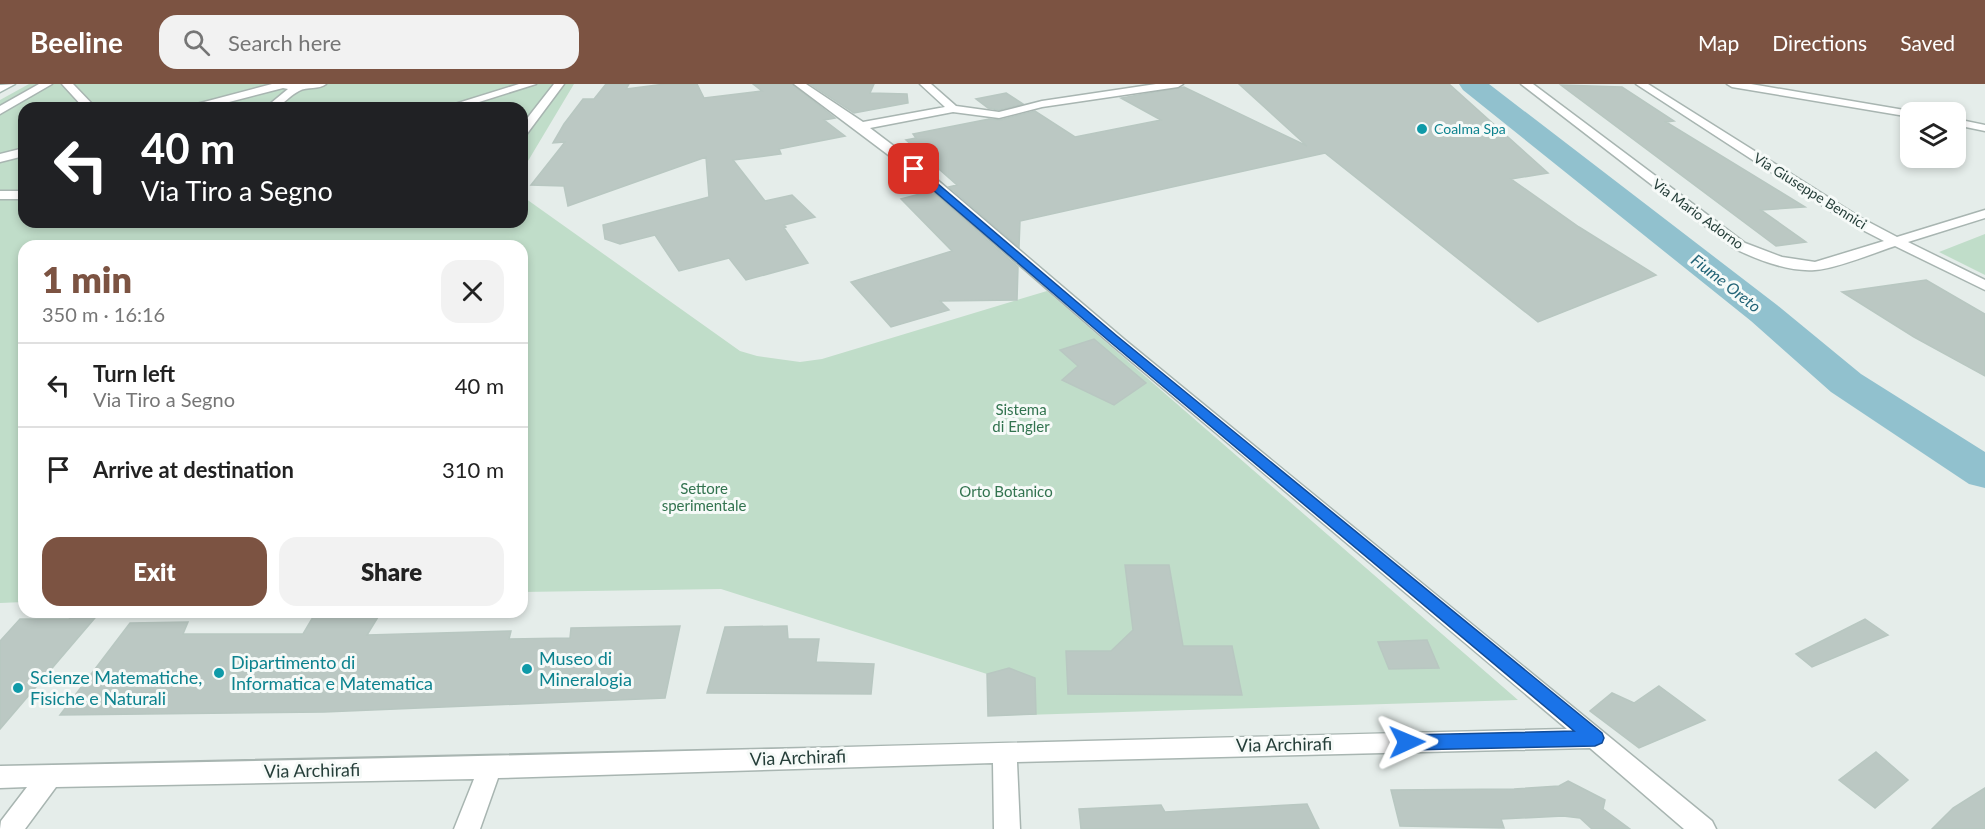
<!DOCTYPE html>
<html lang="en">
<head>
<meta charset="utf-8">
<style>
  body { margin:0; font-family:Lato,sans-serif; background:#f2f2f2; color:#222; height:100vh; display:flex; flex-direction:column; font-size:22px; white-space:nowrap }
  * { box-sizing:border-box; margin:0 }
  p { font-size:20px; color:#767676 }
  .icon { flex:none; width:33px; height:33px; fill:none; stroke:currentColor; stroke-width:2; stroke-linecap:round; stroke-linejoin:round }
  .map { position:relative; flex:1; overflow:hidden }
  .drawer { position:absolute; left:18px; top:156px; width:510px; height:378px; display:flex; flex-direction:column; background:#fff; border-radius:18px; box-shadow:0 3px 9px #0003 }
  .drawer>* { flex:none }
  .hud { position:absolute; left:18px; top:18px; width:510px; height:126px; border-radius:18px; box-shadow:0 3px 9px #0003; background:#202124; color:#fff; overflow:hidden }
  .controls { position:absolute; left:1900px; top:18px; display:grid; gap:12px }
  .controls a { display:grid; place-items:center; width:66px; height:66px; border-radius:12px; background:#fff; box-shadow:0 3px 9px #0003; font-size:30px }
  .pin { position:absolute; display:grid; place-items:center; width:51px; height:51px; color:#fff; margin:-26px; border-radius:12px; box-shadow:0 3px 9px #0006 }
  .me { position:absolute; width:66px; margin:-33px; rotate:89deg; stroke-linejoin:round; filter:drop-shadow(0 0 4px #0008) }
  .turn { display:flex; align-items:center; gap:21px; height:126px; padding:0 24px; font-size:27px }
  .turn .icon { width:78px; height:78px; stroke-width:2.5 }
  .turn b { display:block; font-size:42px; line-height:51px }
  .round { display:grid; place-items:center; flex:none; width:63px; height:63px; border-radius:18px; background:#f2f2f2 }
  .headline { display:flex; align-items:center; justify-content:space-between; height:102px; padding:0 24px }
  h1 { font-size:36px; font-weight:800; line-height:45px; color:#7c5342 }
  .button { display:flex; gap:12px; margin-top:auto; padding:12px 24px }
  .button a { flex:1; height:69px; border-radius:18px; background:#7c5342; color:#fff; font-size:24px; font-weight:800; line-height:69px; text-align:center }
  .button a+a { background:#f2f2f2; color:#222 }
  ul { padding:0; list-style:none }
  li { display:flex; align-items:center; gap:18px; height:84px; padding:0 24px; border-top:2px solid #e0e0e0 }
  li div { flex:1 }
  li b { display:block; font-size:22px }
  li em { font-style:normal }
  header { display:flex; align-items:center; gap:36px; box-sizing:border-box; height:84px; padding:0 30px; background:#7c5342; color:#fff }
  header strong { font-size:28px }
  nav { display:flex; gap:33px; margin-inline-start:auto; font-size:21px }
  .search { width:420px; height:54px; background:#f2f2f2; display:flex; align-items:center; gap:15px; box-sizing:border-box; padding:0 21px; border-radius:18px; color:#767676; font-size:22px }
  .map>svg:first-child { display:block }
</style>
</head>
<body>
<header>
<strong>Beeline</strong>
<div class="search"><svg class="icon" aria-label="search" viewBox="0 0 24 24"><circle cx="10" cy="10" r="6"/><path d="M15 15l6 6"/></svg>Search here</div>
<nav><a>Map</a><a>Directions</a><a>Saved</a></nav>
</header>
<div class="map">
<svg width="1985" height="745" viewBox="0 0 1985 745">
  <rect width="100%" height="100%" fill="#e5edea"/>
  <path fill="#c0ddc9" d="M 29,0 L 574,0 L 522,87 L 522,24 L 24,24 L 24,138 L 522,138 L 522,112 L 740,267 L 757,272 L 800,278 L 822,275 L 1047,207 L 1518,616 L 988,632 L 987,590 L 721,505 L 522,508 L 522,162 L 24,162 L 24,518 L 0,519 L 0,16 Z
    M 1985,150 L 1985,191 L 1939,168 Z"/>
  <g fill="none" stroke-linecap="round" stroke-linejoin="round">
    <path fill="#91c1ce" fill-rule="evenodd" d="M 1459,0 L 1489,0 L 1777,221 L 1861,290 L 1985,368 L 1985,404 L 1969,400 L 1831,308 L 1751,237 L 1463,6 Z"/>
  </g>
  <path fill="#bbc8c3" stroke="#b8c7c1" stroke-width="1.5" d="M 606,0 L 629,0 L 626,5 L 665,0 L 697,0 L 704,14 L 762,7 L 753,0 L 792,0 L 835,34 L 824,36 L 845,52 L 779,65 L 781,70 L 733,76 L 765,117 L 792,111 L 815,133 L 784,141 L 786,143 L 784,144 L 808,179 L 746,196 L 729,174 L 679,187 L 655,151 L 620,160 L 605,155 L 603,141 L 709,113 L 706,73 L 568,122 L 564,102 L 531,101 L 565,58 L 553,59 L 564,40 L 583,15 L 594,15 Z
    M 810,0 L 874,0 L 870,9 L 907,10 L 908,19 L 854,29 Z
    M 1239,0 L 1449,0 L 1548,89 L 1511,95 L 1579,143 L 1656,191 L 1538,238 L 1325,69 L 1020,137 L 1019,163 L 949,103 L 957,101 L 906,56 L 916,54 L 913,50 L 989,35 L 1000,36 L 1035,27 L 1075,53 L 1161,36 L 1121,14 L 1184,3 L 1307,62 Z
    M 1561,1 L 1622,3 L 1674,37 L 1666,38 L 1805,123 L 1761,126 L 1806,158 L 1776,162 Z
    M 1006,9 L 1023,20 L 999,26 L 988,24 L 976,15 Z
    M 931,107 L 1018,183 L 1017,216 L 940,217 L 949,226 L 891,243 L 851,198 L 952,167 L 901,115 Z
    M 1926,196 L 1985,230 L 1985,292 L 1914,253 L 1842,208 Z
    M 1094,255 L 1146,299 L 1114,321 L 1062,296 L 1078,282 L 1060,266 Z
    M 1125,481 L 1169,481 L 1183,562 L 1232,562 L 1242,611 L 1068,610 L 1066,567 L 1111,567 L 1133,546 Z
    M 75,528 L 100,528 L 0,645 L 0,557 L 20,535 L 69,535 Z
    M 313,533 L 378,533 L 367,551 L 511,547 L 509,555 L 570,554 L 571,544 L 680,542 L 665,614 L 324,628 L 60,631 L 130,539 L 188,538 L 183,550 L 303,550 Z
    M 1865,535 L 1888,551 L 1812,583 L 1796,570 Z
    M 787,542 L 788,555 L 819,555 L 816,578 L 874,580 L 871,610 L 707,609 L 725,543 Z
    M 1427,556 L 1439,584 L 1389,585 L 1378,558 Z
    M 1009,584 L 1035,594 L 1036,630 L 988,632 L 987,590 Z
    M 1659,602 L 1705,636 L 1639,664 L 1590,627 L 1612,609 L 1634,619 Z
    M 1876,668 L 1908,696 L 1875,724 L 1839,696 Z
    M 1568,697 L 1605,716 L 1603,725 L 1630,745 L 1592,745 L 1580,734 L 1563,732 L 1501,735 L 1504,744 L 1400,742 L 1391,706 L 1514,705 L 1559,702 Z
    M 1985,704 L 1985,745 L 1932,745 L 1953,724 Z
    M 1307,720 L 1319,745 L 1081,745 L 1079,725 L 1161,721 L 1165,728 Z"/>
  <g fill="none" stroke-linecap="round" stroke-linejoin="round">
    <g stroke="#a8b5b1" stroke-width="3">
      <path id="street" d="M 39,0 L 52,0 L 0,30 L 0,22 Z
        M 62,0 L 73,0 L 96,24 L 84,24 Z
        M 272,0 L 326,0 C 319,6 307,2 299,7 C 284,15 284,24 265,24 L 288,5 L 283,4 L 206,24 L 187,24 L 189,22 Z
        M 519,0 L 536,0 L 460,24 L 442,24 Z
        M 554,0 L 564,0 L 526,51 L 522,52 L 522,41 Z
        M 794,0 L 806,0 L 863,38 L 945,23 L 920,0 L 931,0 L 956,22 L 999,28 L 1042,17 L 1156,0 L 1183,0 L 1178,3 L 1042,23 L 999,34 L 953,28 L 870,44 L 928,88 L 1125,256 L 1712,737 L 1716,745 L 1684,745 L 1590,664 L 1017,678 L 1020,745 L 994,745 L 993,679 L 498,694 L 480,745 L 454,745 L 474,695 L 56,703 L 25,745 L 0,745 L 1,737 L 27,703 L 0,704 L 0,682 C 522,673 1045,657 1567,645 L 1113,262 L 919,94 Z
        M 1521,0 L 1533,0 L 1745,159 L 1782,173 L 1815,178 L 1884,157 L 1851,140 L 1636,0 L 1648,0 L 1861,134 L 1897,153 L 1985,126 L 1985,134 L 1908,158 L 1985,196 L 1985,206 L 1895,162 C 1874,169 1835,185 1815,186 C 1788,188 1759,176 1735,165 Z
        M 1727,0 L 1751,0 L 1916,28 L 1911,28 L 1911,33 L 1732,3 Z
        M 1956,35 L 1985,41 L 1985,47 L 1956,41 Z
        M 24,64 L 24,72 L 0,78 L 0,70 Z
        M 0,107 L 24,107 L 24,115 L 0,115 Z"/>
    </g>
    <g stroke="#a4b8b2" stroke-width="3">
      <path id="secondary" d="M 15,0 L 0,8 L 0,1 Z"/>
    </g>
    <use href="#street" fill="#fff" fill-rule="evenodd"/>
    <use href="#secondary" fill="#fff" fill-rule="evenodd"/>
  </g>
  <path fill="#1a73e8" stroke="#114b97" stroke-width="1.5" d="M 911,83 L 918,83 L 1117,252 L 1602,649 L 1604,654 L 1602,659 L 1595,662 L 1407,666 L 1400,664 L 1398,658 L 1400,653 L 1407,651 L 1574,647 L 1109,257 L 911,87 Z"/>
  <g fill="#0f9aa8" stroke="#f6faf8" stroke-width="2">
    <circle cx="1422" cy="45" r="6"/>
    <circle cx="527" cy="585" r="6"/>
    <circle cx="219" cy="589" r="6"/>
    <circle cx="18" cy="604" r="6"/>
  </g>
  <g text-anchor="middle" stroke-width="6" stroke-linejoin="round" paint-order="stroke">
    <g font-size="14" fill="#0d838f" stroke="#f6faf8" text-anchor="start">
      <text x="1434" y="50">Coalma Spa</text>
    </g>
    <g font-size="14" fill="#253e39" stroke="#f6faf8">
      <text transform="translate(1810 107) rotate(32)" y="5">Via Giuseppe Bennici</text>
      <text transform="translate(1698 130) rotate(36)" y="5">Via Mario Adorno</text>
    </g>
    <g font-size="15" fill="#32734f" stroke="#f6faf8">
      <text x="1021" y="331">Sistema<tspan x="1021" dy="17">di Engler</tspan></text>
      <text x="704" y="410">Settore<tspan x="704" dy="17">sperimentale</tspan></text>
      <text x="1006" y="413">Orto Botanico</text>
    </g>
    <g font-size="16" font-style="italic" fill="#236477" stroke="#f6faf8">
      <text transform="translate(1726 199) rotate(38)" y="6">Fiume Oreto</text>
    </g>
    <g font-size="18" fill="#0d838f" stroke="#f6faf8" text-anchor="start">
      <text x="539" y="581">Museo di<tspan x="539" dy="21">Mineralogia</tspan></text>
      <text x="231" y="585">Dipartimento di<tspan x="231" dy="21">Informatica e Matematica</tspan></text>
      <text x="30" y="600">Scienze Matematiche,<tspan x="30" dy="21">Fisiche e Naturali</tspan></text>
    </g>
    <g font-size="18" fill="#253e39" stroke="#f6faf8">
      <text transform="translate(1284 661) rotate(-1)" y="6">Via Archirafi</text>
      <text transform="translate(798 674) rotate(-2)" y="6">Via Archirafi</text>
      <text transform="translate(312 687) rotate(-1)" y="6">Via Archirafi</text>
    </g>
  </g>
</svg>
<div class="controls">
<a><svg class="icon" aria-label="layers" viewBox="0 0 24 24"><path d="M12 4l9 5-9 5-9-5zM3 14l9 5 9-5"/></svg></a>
</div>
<div class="pin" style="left:914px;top:85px;background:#d93025"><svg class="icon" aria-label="arrive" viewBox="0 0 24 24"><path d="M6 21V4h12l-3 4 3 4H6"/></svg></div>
<svg class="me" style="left:1407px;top:658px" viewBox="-20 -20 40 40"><path d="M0-17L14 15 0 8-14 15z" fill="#1a73e8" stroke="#fff" stroke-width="4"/></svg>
<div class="hud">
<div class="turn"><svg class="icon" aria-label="left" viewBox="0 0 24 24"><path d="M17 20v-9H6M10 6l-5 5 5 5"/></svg><div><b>40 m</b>Via Tiro a Segno</div></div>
</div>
<section class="drawer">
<div class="headline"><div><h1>1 min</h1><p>350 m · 16:16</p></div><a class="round"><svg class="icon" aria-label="close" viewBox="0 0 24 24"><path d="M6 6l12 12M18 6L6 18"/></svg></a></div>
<ul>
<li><svg class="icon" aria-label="left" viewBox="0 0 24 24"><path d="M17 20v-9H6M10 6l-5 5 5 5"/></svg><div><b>Turn left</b><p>Via Tiro a Segno</p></div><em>40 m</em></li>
<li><svg class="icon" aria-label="arrive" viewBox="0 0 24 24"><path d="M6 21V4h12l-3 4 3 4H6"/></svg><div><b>Arrive at destination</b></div><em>310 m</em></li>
</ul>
<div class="button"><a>Exit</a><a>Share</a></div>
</section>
</div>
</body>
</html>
